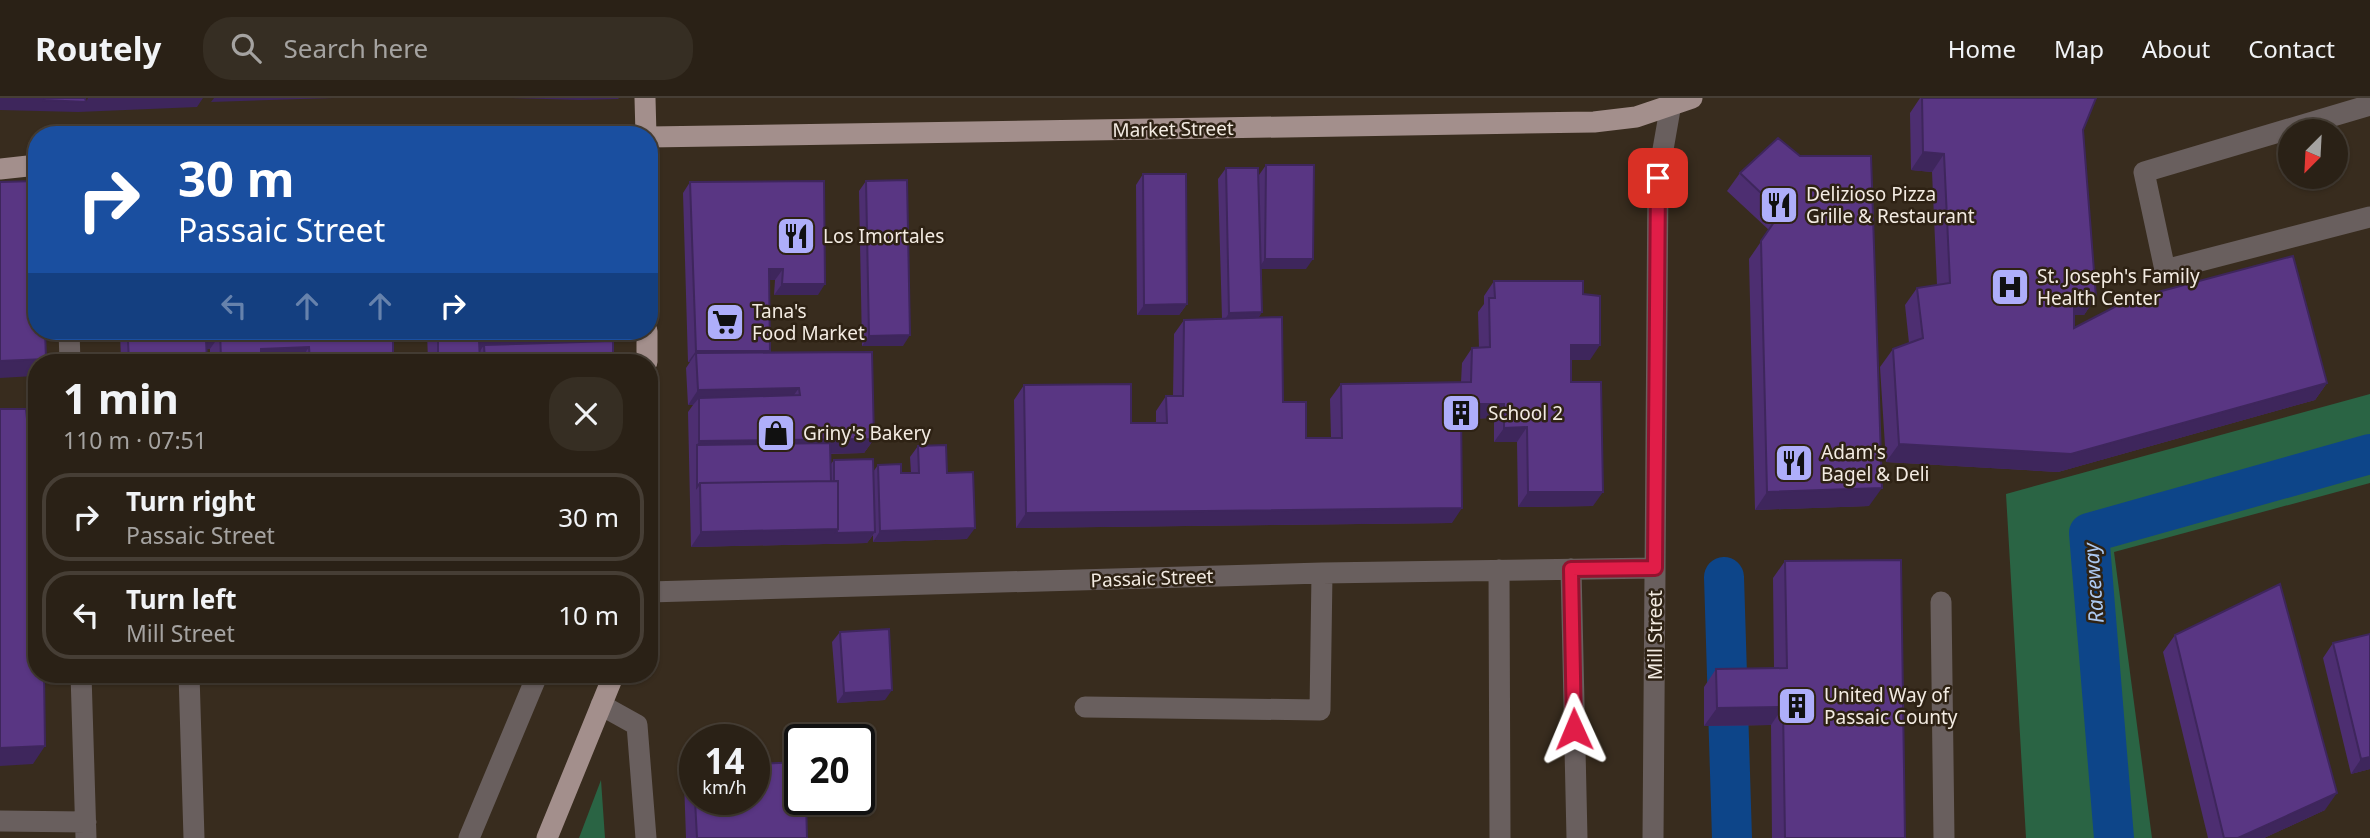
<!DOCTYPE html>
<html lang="en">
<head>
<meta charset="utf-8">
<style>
  body { margin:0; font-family:"Noto Sans",sans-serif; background:#362e23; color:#f1f3f6; height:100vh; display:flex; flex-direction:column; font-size:26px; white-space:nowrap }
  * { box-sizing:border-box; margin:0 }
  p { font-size:23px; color:#a5a3a1 }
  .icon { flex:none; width:38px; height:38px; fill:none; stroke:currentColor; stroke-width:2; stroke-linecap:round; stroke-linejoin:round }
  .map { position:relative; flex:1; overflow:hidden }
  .details { position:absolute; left:28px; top:256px; width:630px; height:329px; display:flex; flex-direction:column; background:#2a2116; border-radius:28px; box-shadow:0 2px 5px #0004,0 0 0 2px #463e35 }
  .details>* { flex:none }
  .top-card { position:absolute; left:28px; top:28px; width:630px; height:214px; border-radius:28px; box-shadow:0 2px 5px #0004,0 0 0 2px #463e35; background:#1a4fa0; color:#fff; overflow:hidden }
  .needle { width:46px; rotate:204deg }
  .fabs { position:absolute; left:2278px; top:21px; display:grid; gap:14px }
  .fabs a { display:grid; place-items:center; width:70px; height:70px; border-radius:50%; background:#2a2116; box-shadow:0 2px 5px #0004,0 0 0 2px #463e35; font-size:35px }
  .speed { position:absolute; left:679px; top:626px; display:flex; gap:14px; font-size:35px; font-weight:700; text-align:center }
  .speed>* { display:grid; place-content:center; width:91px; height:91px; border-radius:50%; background:#2a2116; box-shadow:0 2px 5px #0004,0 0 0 2px #463e35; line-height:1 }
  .speed small { font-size:18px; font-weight:400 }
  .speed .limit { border:4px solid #111; border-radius:10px; background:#fff; color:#111 }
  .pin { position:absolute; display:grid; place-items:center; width:60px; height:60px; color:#fff; margin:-30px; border-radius:14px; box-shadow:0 4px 10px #0006 }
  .me { position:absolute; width:77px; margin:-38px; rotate:359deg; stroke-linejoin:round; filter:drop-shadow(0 0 5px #0008) }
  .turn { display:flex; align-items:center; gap:24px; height:147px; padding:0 35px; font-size:32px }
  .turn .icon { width:91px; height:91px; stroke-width:2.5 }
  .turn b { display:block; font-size:49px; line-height:60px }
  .lanes { display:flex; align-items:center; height:66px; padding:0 35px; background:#0003; justify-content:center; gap:35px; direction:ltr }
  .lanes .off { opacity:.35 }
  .round { display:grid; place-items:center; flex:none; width:74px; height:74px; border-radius:28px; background:#362e23 }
  .head { display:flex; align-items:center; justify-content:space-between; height:119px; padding:0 35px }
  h1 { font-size:42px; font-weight:700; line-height:52px }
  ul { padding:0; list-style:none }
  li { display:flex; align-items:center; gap:21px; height:88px; margin:0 14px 10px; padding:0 21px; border:4px solid #463e35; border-radius:28px }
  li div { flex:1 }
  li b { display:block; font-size:26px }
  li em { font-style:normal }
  header { display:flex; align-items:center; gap:42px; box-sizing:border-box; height:98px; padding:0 35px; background:#2a2116; border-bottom:2px solid #463e35 }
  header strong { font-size:33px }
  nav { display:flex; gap:38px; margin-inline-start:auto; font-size:24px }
  .search { width:490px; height:63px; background:#362e23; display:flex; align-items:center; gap:18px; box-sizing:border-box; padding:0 24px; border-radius:28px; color:#a5a3a1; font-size:26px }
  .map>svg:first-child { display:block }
</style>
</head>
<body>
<header>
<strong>Routely</strong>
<div class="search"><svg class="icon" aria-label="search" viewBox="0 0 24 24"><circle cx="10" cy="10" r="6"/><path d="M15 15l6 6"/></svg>Search here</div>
<nav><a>Home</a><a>Map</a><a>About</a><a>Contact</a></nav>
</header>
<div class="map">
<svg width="2370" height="740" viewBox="0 0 2370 740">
  <rect width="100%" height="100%" fill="#382c1e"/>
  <path fill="#2a6444" d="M 2370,296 L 2370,385 L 2114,454 L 2152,740 L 2026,740 L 2006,396 Z
    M 601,682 L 605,740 L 579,740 Z"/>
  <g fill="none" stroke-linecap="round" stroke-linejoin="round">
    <path stroke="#0d4589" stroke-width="40" d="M 1724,479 L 1732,740
      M 2114,740 L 2089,435 L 2370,356"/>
    <path stroke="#695f5e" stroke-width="21" d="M 2370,7 L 2144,74 L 2165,172 L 2370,119
      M 69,233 L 70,264
      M 1571,471 L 1577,740
      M 1499,472 L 1500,740
      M 649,494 L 1322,475 L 1655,470
      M 1941,504 L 1944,740
      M 81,576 L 86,740
      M 189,576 L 194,740
      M 601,607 L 637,627 L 646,740
      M 1085,609 L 1320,612 L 1322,475
      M 0,723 L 86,724
      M 469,740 L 536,580 L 536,576
      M 1653,740 L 1658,80 L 1672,0"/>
    <path stroke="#a38f8c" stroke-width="21" d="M 645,0 L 646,37
      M 649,39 L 1594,24 L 1636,19 L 1692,0
      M 0,71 L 37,67
      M 647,233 L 647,264
      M 547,740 L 614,576"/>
  </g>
  <path fill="#4d2e71" d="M 1920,0 L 2083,32 L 2096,199 L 2084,217 L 2074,217 L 2074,230 L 2327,285 L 2315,302 L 2058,374 L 1886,364 L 1880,269 L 1893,251 L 1909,245 L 1905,207 L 1917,190 L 1937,187 L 1932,74 L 1911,72 L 1910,15 Z
    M 1778,40 L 1869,408 L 1755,412 L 1749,161 L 1769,132 L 1727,93 L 1740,75 Z
    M 1266,67 L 1306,171 L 1261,171 L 1262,214 L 1258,220 L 1283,304 L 1306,340 L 1331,340 L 1330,301 L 1341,286 L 1461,284 L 1462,265 L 1472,250 L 1479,250 L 1478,214 L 1484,206 L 1484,198 L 1494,183 L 1583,196 L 1590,262 L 1571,262 L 1571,284 L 1593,408 L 1518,409 L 1517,344 L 1494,344 L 1494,320 L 1461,321 L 1452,425 L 1016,430 L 1014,302 L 1024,287 L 1131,325 L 1156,325 L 1156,313 L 1166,298 L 1173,298 L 1174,236 L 1184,222 L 1222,221 L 1218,81 L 1226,70 L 1259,77 Z
    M 1143,76 L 1187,206 L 1179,217 L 1137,217 L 1136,87 Z
    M 866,83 L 903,248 L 862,248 L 859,93 Z
    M 690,84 L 818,197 L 774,197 L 775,182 L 769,182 L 770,253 L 769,255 L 874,341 L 864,355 L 830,356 L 830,367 L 834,362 L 873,374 L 878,367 L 901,375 L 911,375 L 910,359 L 918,348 L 947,375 L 967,441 L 873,444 L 873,437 L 867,445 L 691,449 L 688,314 L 693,307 L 688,307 L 686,270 L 690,264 L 688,264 L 683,95 Z
    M 120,233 L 393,233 L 393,264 L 210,264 L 210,251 L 206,251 L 207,264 L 121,264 Z
    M 427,233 L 616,233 L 613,243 L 613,264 L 428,264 Z
    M 1785,463 L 1905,740 L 1772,740 L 1771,627 L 1704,628 L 1704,589 L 1716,571 L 1774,570 L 1773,480 Z
    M 840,534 L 885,602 L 837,605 L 832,544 Z
    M 2175,537 L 2325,712 L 2264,740 L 2208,740 L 2163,554 Z
    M 2333,545 L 2370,671 L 2351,676 L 2323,560 Z
    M 694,669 L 695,702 L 754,702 L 807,740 L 686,740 L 684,683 Z"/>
  <path fill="#3e265c" d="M 0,0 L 45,0 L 86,4 L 88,0 L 203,0 L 197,9 L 78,14 L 0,12 Z
    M 214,0 L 334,0 L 211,4 Z
    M 511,0 L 619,0 L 618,1 L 580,2 Z
    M 1923,54 L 1944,56 L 1932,74 L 1911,72 Z
    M 1265,161 L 1313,161 L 1306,171 L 1258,171 Z
    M 769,171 L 783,171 L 775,182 L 762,182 Z
    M 782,186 L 825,186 L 818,197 L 774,197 Z
    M 2074,199 L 2096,199 L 2084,217 L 2062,217 Z
    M 1187,206 L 1179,217 L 1137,217 L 1144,207 Z
    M 1262,214 L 1255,225 L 1222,226 L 1229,215 Z
    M 910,237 L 903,248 L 862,248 L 869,238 Z
    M 176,238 L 166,252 L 128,243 L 131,239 Z
    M 616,239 L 606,254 L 484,247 L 478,256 L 479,242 Z
    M 206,241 L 217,241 L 210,251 L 198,252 Z
    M 1571,247 L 1600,247 L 1590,262 L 1560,262 Z
    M 309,249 L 299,264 L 219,264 L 221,261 L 261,251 Z
    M 696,253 L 770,253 L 762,264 L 696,255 L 690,264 L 688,264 Z
    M 46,261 L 44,264 L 37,264 L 37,274 L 34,278 L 0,280 L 0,263 Z
    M 2327,285 L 2315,302 L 2058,374 L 1886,364 L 1899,346 Z
    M 799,290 L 788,305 L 699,300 L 693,307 L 688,307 L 698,292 Z
    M 1461,306 L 1504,306 L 1494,320 L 1451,321 Z
    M 1527,329 L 1517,344 L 1494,344 L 1504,330 Z
    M 874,341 L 864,355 L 697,358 L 697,347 L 699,343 Z
    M 1882,390 L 1869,408 L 1755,412 L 1767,394 Z
    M 1528,394 L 1603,394 L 1593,408 L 1518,409 Z
    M 1462,410 L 1452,425 L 1016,430 L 1026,415 Z
    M 975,430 L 967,441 L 873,444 L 880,433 Z
    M 838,431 L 875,434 L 867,445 L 691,449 L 701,434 Z
    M 892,592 L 885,602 L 837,605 L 844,595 Z
    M 1783,609 L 1771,627 L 1704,628 L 1717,610 Z
    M 45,648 L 33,666 L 0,668 L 0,650 Z
    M 2370,659 L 2370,671 L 2351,676 L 2361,661 Z
    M 2337,695 L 2325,712 L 2264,740 L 2238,740 Z"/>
  <path fill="#593683" stroke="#3e265c" stroke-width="2" d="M 45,0 L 85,0 L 86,4 L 44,2 Z
    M 1922,0 L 2096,0 L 2083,32 L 2096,199 L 2074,199 L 2074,230 L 2128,202 L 2293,158 L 2327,285 L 2071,356 L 1899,346 L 1893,251 L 1923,240 L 1917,190 L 1950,185 L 1944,56 L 1923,54 Z
    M 1778,40 L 1800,58 L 1871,58 L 1882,390 L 1767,394 L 1761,143 L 1781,114 L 1740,75 Z
    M 1266,67 L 1314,67 L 1313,161 L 1265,161 Z
    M 1226,70 L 1258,70 L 1262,214 L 1229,215 Z
    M 1143,76 L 1186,76 L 1187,206 L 1144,207 Z
    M 907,82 L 910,237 L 869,238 L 866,83 Z
    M 37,83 L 37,233 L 45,233 L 46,261 L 0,263 L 0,84 Z
    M 824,83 L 825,186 L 782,186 L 783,171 L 769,171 L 770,253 L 696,253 L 690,84 Z
    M 1494,183 L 1583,183 L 1583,196 L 1600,198 L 1600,247 L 1571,247 L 1571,284 L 1601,284 L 1603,394 L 1528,394 L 1527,329 L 1504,330 L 1504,306 L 1461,306 L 1462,410 L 1026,415 L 1024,287 L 1131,286 L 1131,325 L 1167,325 L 1166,298 L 1183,298 L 1184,222 L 1282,219 L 1283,304 L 1306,304 L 1306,340 L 1342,340 L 1341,286 L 1471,284 L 1472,250 L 1490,249 L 1489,200 L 1495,200 Z
    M 131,233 L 176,233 L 176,238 L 131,239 Z
    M 176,233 L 217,233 L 217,241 L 206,241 L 207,264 L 129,264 L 128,243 L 173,242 L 176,238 Z
    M 220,233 L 393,233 L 393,264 L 310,264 L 309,249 L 261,251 L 261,260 L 221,261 Z
    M 438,233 L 616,233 L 616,239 L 479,242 L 480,264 L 438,264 Z
    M 613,243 L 613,264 L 485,264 L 484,247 Z
    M 872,254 L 874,341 L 699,343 L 699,300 L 800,297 L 799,290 L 698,292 L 696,255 Z
    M 0,311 L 26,311 L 37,417 L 37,576 L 44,576 L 45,648 L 0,650 Z
    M 830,345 L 831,383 L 700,385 L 697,389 L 697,347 Z
    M 946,347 L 947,375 L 973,374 L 975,430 L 880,433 L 878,367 L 901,366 L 901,375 L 919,375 L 918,348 Z
    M 873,361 L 875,434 L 836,435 L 838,431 L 838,383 L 834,383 L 834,362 Z
    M 838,383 L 838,431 L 701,434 L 700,385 Z
    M 1901,462 L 1905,740 L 1785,740 L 1783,609 L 1717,610 L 1716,571 L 1787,570 L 1785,463 Z
    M 2280,486 L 2337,695 L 2238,740 L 2224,740 L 2175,537 Z
    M 889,531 L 892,592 L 844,595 L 840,534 Z
    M 2370,536 L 2370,659 L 2361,661 L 2333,545 Z
    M 800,664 L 800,702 L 806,702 L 807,740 L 697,740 L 695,702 L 754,702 L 754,666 Z"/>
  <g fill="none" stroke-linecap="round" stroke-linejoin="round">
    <g stroke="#92132f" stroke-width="18">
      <path id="route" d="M 1574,631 L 1571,471 L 1655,470 L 1658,80"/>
    </g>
    <use href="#route" stroke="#e11d48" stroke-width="12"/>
  </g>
  <defs>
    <g id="restaurant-square" transform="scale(2.0125)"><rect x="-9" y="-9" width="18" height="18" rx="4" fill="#aeaefa" stroke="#2e2214"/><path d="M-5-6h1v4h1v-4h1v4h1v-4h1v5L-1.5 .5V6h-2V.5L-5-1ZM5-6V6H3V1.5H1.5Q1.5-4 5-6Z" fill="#111"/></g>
    <g id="hospital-square" transform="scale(2.0125)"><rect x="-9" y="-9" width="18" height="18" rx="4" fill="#aeaefa" stroke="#2e2214"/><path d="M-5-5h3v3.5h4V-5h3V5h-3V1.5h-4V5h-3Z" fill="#111"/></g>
    <g id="supermarket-square" transform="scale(2.0125)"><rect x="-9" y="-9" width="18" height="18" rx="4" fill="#aeaefa" stroke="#2e2214"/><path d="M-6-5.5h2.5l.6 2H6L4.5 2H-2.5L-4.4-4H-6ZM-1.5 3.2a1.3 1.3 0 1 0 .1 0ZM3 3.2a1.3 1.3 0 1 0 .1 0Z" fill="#111"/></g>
    <g id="building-square" transform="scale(2.0125)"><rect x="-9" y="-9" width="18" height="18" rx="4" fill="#aeaefa" stroke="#2e2214"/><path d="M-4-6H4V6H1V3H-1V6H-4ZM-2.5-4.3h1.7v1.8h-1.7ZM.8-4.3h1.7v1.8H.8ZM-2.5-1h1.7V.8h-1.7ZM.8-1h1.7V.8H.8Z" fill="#111"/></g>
    <g id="shop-square" transform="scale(2.0125)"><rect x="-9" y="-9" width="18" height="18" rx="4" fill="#aeaefa" stroke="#2e2214"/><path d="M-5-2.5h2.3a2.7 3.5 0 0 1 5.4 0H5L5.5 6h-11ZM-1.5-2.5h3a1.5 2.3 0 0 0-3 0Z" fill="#111"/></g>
  </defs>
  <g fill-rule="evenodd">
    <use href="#restaurant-square" x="1779" y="107"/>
    <use href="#restaurant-square" x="796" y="138"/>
    <use href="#hospital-square" x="2010" y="189"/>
    <use href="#supermarket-square" x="725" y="224"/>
    <use href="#building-square" x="1461" y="315"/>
    <use href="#shop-square" x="776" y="335"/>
    <use href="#restaurant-square" x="1794" y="365"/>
    <use href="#building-square" x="1797" y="608"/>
  </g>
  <g text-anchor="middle" stroke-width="5" stroke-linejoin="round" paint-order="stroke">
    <g font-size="19" fill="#f3ebe2" stroke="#2e2214">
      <text transform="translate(1173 31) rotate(-1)" y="7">Market Street</text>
      <text transform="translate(1152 480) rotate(-2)" y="7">Passaic Street</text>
      <text transform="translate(1655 537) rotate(-90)" y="7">Mill Street</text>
    </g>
    <g font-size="19" fill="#f3ebe2" stroke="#2e2214" text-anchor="start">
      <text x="1806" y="103">Delizioso Pizza<tspan x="1806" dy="22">Grille &amp; Restaurant</tspan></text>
      <text x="823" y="145">Los Imortales</text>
      <text x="2037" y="185">St. Joseph's Family<tspan x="2037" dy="22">Health Center</tspan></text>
      <text x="752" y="220">Tana's<tspan x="752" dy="22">Food Market</tspan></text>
      <text x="1488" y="322">School 2</text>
      <text x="803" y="342">Griny's Bakery</text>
      <text x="1821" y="361">Adam's<tspan x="1821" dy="22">Bagel &amp; Deli</tspan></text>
      <text x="1824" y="604">United Way of<tspan x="1824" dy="22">Passaic County</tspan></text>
    </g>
    <g font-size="21" font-style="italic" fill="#adc9f0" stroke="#2e2214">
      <text transform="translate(2094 485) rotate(-94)" y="7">Raceway</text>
    </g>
  </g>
</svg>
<div class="fabs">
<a><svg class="needle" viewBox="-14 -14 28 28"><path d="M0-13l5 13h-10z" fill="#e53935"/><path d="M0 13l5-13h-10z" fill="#a5a3a1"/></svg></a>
</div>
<div class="speed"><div>14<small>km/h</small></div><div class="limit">20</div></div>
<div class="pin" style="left:1658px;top:80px;background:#d93025"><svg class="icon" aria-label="arrive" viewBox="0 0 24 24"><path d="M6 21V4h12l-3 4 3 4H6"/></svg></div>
<svg class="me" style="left:1574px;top:631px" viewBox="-20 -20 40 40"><path d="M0-17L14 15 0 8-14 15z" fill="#e11d48" stroke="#fff" stroke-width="4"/></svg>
<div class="top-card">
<div class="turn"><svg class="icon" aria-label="right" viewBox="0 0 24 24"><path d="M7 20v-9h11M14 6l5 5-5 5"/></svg><div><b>30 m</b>Passaic Street</div></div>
<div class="lanes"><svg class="icon off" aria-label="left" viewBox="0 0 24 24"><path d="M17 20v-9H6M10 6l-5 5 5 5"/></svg><svg class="icon off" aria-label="ahead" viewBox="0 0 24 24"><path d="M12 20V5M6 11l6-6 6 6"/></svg><svg class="icon off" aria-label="ahead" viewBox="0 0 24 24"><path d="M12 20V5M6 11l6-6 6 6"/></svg><svg class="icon" aria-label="right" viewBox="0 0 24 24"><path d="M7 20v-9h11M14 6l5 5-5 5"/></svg></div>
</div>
<section class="details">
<div class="head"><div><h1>1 min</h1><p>110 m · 07:51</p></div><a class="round"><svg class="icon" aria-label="close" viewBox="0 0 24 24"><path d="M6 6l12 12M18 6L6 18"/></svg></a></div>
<ul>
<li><svg class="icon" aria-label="right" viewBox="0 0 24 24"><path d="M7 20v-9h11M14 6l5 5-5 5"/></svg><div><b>Turn right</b><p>Passaic Street</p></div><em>30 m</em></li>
<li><svg class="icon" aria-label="left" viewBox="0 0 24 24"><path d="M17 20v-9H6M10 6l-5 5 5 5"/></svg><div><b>Turn left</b><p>Mill Street</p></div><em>10 m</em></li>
</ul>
</section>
</div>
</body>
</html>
